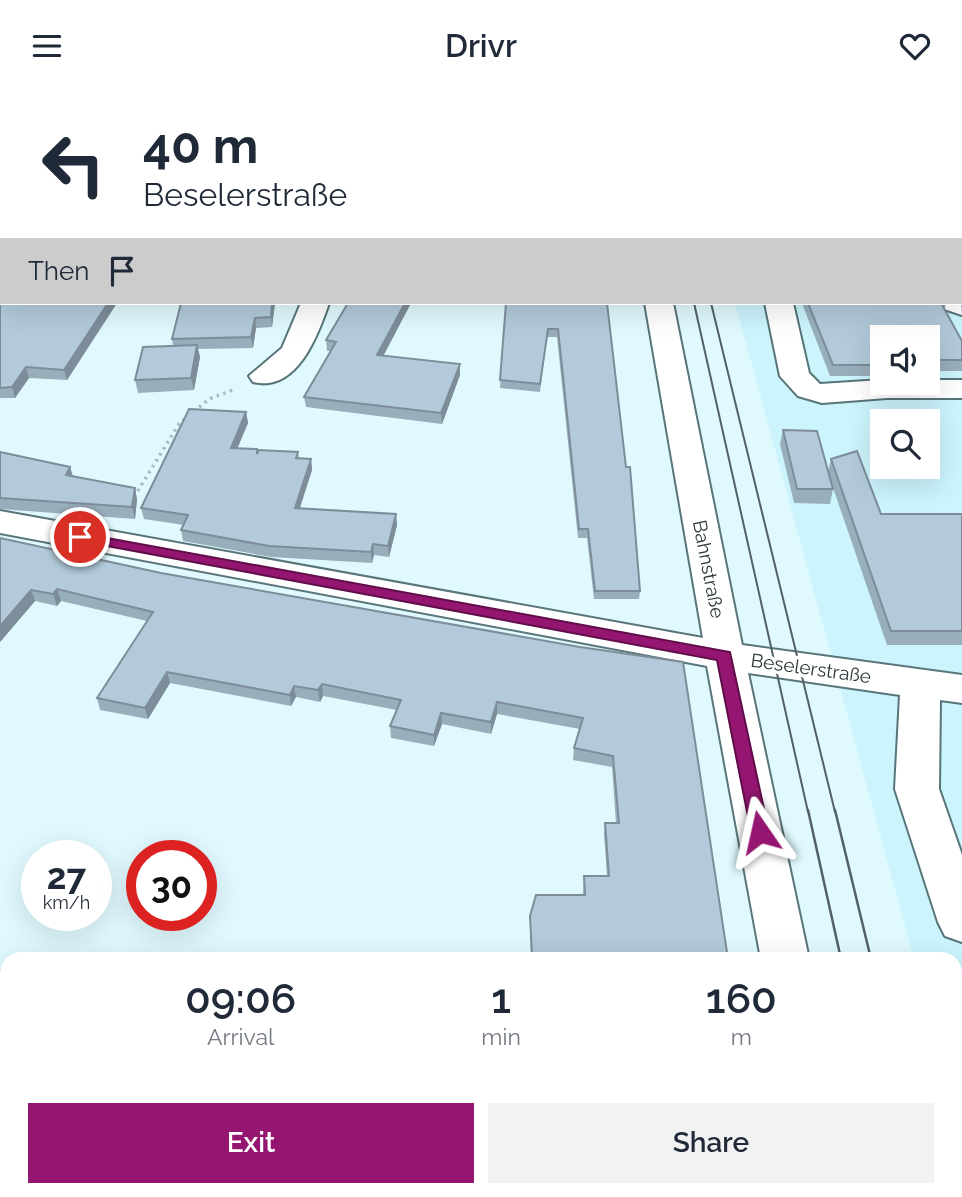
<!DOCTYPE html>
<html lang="en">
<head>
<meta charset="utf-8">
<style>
  body { margin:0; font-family:Raleway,sans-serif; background:#f2f2f3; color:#1f2937; height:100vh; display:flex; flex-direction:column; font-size:26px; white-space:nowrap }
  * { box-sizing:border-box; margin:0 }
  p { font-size:23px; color:#747a83 }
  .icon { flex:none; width:38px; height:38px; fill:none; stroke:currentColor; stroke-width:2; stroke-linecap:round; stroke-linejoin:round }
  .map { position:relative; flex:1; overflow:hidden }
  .details { position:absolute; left:0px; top:861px; width:962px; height:245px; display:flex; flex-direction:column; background:#fff; border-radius:21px 21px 0 0; box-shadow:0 7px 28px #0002 }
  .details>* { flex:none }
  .banner { position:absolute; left:0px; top:0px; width:962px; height:214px; box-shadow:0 7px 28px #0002; background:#fff; color:#1f2937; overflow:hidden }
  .tools { position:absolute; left:870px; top:234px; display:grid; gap:14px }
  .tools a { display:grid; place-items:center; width:70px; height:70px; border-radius:0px; background:#fff; box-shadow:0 7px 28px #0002; font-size:35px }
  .speed { position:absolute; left:21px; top:749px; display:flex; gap:14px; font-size:35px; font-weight:700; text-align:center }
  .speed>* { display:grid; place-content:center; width:91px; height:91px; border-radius:50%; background:#fff; box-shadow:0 7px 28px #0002; line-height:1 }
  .speed small { font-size:18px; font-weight:400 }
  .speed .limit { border:10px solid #d22; background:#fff; color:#111 }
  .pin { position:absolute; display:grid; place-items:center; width:60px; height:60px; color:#fff; margin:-30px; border:4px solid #fff; border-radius:50%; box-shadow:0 2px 7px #0007 }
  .me { position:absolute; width:77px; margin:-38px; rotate:349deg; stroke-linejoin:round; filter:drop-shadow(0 0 5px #0008) }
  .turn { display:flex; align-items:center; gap:24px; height:147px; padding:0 28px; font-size:32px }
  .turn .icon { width:91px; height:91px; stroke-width:2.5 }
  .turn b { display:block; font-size:49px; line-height:60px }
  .then { display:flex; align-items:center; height:66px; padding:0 28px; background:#0003; gap:14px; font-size:26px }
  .eta { display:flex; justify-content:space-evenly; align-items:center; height:119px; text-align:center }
  .eta b { font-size:42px; font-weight:600; line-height:49px }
  .action { display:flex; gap:14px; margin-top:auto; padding:14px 28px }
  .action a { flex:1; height:80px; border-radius:0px; background:#941670; color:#fff; font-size:28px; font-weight:600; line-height:80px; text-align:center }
  .action a+a { background:#f2f2f3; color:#1f2937 }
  header { display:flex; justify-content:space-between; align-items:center; height:91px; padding:0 28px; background:#fff; font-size:32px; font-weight:600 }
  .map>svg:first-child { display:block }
</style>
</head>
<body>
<header><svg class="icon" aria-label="menu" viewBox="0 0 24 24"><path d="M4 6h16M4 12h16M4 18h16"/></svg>Drivr<svg class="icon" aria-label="heart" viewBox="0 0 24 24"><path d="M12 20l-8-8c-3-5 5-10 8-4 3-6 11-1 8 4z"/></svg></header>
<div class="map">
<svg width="962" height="1106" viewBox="0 0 962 1106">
  <rect width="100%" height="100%" fill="#e0f9fe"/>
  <path fill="#cbf4fc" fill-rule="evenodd" d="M 961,180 L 962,182 L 962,1043 L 956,1019 L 956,868 L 914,868 L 735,212 L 961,212 ZM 882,247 L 928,247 L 928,292 L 882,292 ZM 882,331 L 928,331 L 928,376 L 882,376 Z"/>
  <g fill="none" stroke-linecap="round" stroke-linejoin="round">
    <g stroke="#58757a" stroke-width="4">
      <path id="minor" d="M 612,0 L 632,0 L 632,2 L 612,2 Z
        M 962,122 L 962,138 L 961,138 L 961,123 Z
        M 961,175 L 962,175 L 962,191 L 961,191 Z
        M 961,205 L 962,224 L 944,218 L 940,212 L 961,212 Z
        M 301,212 L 329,212 C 318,244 297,302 253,291 L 249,285 L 282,257 Z
        M 645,212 L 673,212 L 742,554 L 962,584 L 962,612 L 940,609 L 939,698 L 962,764 L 962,851 L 945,845 L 938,831 L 895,698 L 900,604 L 748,582 L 809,868 L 761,868 L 707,575 L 0,442 L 0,420 L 703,547 Z
        M 765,212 L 793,212 L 809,282 L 820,293 L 882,289 L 882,292 L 928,292 L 928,289 L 962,289 L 962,307 L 887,307 L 822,312 L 798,305 L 780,285 Z
        M 803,1099 L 859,1099 L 861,1106 L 805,1106 Z"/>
    </g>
    <g stroke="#58757a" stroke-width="4">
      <path id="major" d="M 875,0 L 895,0 L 896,2 L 875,2 Z
        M 961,114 L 962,114 L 962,130 L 961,130 Z"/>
    </g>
    <path stroke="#a7bcc0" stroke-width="3.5" stroke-dasharray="2.5 4.5" stroke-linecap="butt" d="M 134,406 L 179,333 L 209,308 L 235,298"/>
    <use href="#minor" fill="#fff" fill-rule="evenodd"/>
    <use href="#major" fill="#fff" fill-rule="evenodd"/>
    <path stroke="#526164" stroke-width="2" d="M 694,212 L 808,721
      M 711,212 L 835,721"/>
    <path stroke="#526164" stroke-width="2.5" d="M 808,719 L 841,868
      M 835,719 L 871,868
      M 894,1099 L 896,1106
      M 929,1099 L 930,1106"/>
  </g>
  <path fill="#99aebb" d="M 0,210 L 2,212 L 117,212 L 67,289 L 29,287 L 15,307 L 0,307 Z
    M 275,212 L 272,236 L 256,237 L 253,257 L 198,258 L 200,266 L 194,299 L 138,302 L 135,289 L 173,255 L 172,248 Z
    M 348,212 L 411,212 L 383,265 L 460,284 L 442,333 L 306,316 L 304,306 L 331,260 L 327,260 L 326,249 Z
    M 506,212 L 607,212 L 640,500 L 639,508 L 594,508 L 587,447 L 578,447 L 557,246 L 547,246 L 540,301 L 500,297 Z
    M 803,212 L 946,212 L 945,218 L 962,250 L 962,280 L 928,280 L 928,247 L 882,247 L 882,285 L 830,285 L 803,215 Z
    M 246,321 L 248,332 L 237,357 L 257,361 L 298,361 L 299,367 L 311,368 L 312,379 L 300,417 L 396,423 L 397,434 L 389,466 L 374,464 L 372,472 L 271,466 L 183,450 L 181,439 L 184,434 L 144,428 L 141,417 Z
    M 783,339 L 828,381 L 831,368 L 881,423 L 962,423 L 962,554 L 887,554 L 830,388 L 833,398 L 830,413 L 794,412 L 780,353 Z
    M 0,361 L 70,376 L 73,385 L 135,397 L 137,409 L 135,428 L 0,418 Z
    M 0,447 L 161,482 L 580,556 L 728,868 L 531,868 L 530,825 L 583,804 L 584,785 L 607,785 L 604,743 L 605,732 L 616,732 L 612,676 L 573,669 L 574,657 L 580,638 L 497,623 L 491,643 L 442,633 L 434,655 L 391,647 L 390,635 L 397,619 L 323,605 L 320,611 L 296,606 L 291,615 L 170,592 L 148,628 L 100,619 L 97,607 L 147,530 L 61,510 L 57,515 L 35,510 L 0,551 Z"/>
  <path fill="#7d8d99" d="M 108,212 L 117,212 L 67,289 L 64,279 Z
    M 272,212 L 275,212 L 272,236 L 271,226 Z
    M 405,212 L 411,212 L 378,275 L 377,264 Z
    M 255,227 L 256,237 L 253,257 L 251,246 Z
    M 197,254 L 200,266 L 194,299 L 191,287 Z
    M 460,273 L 460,284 L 442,333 L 441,322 Z
    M 26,276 L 29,287 L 15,307 L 12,296 Z
    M 246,321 L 248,332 L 233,368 L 231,357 Z
    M 311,368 L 312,379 L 296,428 L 295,417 Z
    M 70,376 L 73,387 L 66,384 Z
    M 135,397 L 137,409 L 135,428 L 132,416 Z
    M 396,423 L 397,434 L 389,466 L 388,455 Z
    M 373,453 L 374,464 L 372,472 L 371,461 Z
    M 57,498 L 61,510 L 57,515 L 53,503 Z
    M 31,499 L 35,510 L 0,551 L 0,535 Z
    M 167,581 L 170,592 L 148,628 L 145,617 Z
    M 322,593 L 323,605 L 320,611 L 318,599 Z
    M 294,595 L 296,606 L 291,615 L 290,604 Z
    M 497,611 L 497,623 L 491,643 L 491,631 Z
    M 441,622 L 442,633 L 434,655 L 434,644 Z
    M 3,874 L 7,883 L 7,887 L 0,900 L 0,879 Z
    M 4,1021 L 7,1027 L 7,1036 L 0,1050 L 0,1028 Z
    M 338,1099 L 343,1099 L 341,1106 L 336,1106 Z"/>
  <path fill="#b2cada" stroke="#7d8d99" stroke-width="2" d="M 0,0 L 480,0 L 480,2 L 2,2 L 2,116 L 1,105 L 0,105 Z
    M 544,0 L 582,0 L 582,2 L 544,2 Z
    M 2,121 L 2,199 L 0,191 L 0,122 Z
    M 0,210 L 2,210 L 2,212 L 108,212 L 64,279 L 26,276 L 12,296 L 0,297 Z
    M 181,212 L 272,212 L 271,226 L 255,227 L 251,246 L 172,248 Z
    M 348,212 L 405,212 L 377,264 L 460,273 L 441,322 L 304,306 L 336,251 L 326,249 Z
    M 506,212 L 607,212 L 626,376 L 630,376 L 640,500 L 595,500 L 588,438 L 579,438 L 558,238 L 548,238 L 540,293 L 500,289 Z
    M 808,212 L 941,212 L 962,250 L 962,269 L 928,269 L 928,247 L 882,247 L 882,274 L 833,274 Z
    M 197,254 L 191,287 L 135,289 L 143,256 Z
    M 189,318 L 246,321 L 231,357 L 257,358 L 257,363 L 259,359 L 298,361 L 296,367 L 311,368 L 295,417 L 396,423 L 388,455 L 373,453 L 371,461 L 269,455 L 181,439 L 188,424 L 141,417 Z
    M 783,339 L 817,340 L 833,398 L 797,398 Z
    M 857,360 L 881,423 L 962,423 L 962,540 L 891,540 L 831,368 Z
    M 0,361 L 70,376 L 66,384 L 135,397 L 132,416 L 0,407 Z
    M 0,447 L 161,482 L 580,556 L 683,571 L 728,868 L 566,868 L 552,864 L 532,864 L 530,825 L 536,804 L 585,804 L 584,785 L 609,785 L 605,732 L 619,732 L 613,665 L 574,657 L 583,627 L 497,611 L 491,631 L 441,622 L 434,644 L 390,635 L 401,609 L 322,593 L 318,599 L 294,595 L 290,604 L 167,581 L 145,617 L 97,607 L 153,521 L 57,498 L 53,503 L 31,499 L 0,535 Z
    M 0,990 L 7,991 L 7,1022 L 4,1021 L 0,1028 Z
    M 34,1099 L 338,1099 L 336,1106 L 274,1106 L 268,1105 L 268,1106 L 35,1106 L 31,1105 Z
    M 422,1099 L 481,1099 L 480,1106 L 421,1106 Z
    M 606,1099 L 646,1099 L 646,1106 L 606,1106 Z"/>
  <path fill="#941670" stroke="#600e49" stroke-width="2" d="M 80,442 L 730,561 L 769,741 L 767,747 L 760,749 L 754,747 L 751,741 L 717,569 L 75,449 L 73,446 Z"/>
  <g text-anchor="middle" stroke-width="7" stroke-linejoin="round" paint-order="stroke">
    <g font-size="19" fill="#2b383a" stroke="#fff">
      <text transform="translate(709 478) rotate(79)" y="7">Bahnstraße</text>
      <text transform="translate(811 577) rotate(8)" y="7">Beselerstraße</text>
    </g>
  </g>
</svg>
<div class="tools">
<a><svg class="icon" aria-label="sound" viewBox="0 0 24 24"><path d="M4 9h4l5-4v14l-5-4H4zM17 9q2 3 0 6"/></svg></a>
<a><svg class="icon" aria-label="search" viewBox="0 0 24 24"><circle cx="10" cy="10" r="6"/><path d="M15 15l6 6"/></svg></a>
</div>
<div class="speed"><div>27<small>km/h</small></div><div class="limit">30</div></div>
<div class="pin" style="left:80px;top:446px;background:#d93025"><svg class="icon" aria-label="arrive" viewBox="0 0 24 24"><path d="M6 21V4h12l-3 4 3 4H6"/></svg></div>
<svg class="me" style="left:760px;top:741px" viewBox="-20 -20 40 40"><path d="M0-17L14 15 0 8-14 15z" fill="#941670" stroke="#fff" stroke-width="4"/></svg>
<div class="banner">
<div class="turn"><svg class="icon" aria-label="left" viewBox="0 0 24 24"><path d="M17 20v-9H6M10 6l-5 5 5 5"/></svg><div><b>40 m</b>Beselerstraße</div></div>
<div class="then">Then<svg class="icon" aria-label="arrive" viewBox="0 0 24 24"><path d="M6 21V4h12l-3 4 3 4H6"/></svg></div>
</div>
<section class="details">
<div class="eta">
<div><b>09:06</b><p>Arrival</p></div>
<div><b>1</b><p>min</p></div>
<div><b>160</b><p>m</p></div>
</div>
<div class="action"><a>Exit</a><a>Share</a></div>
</section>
</div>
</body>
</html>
